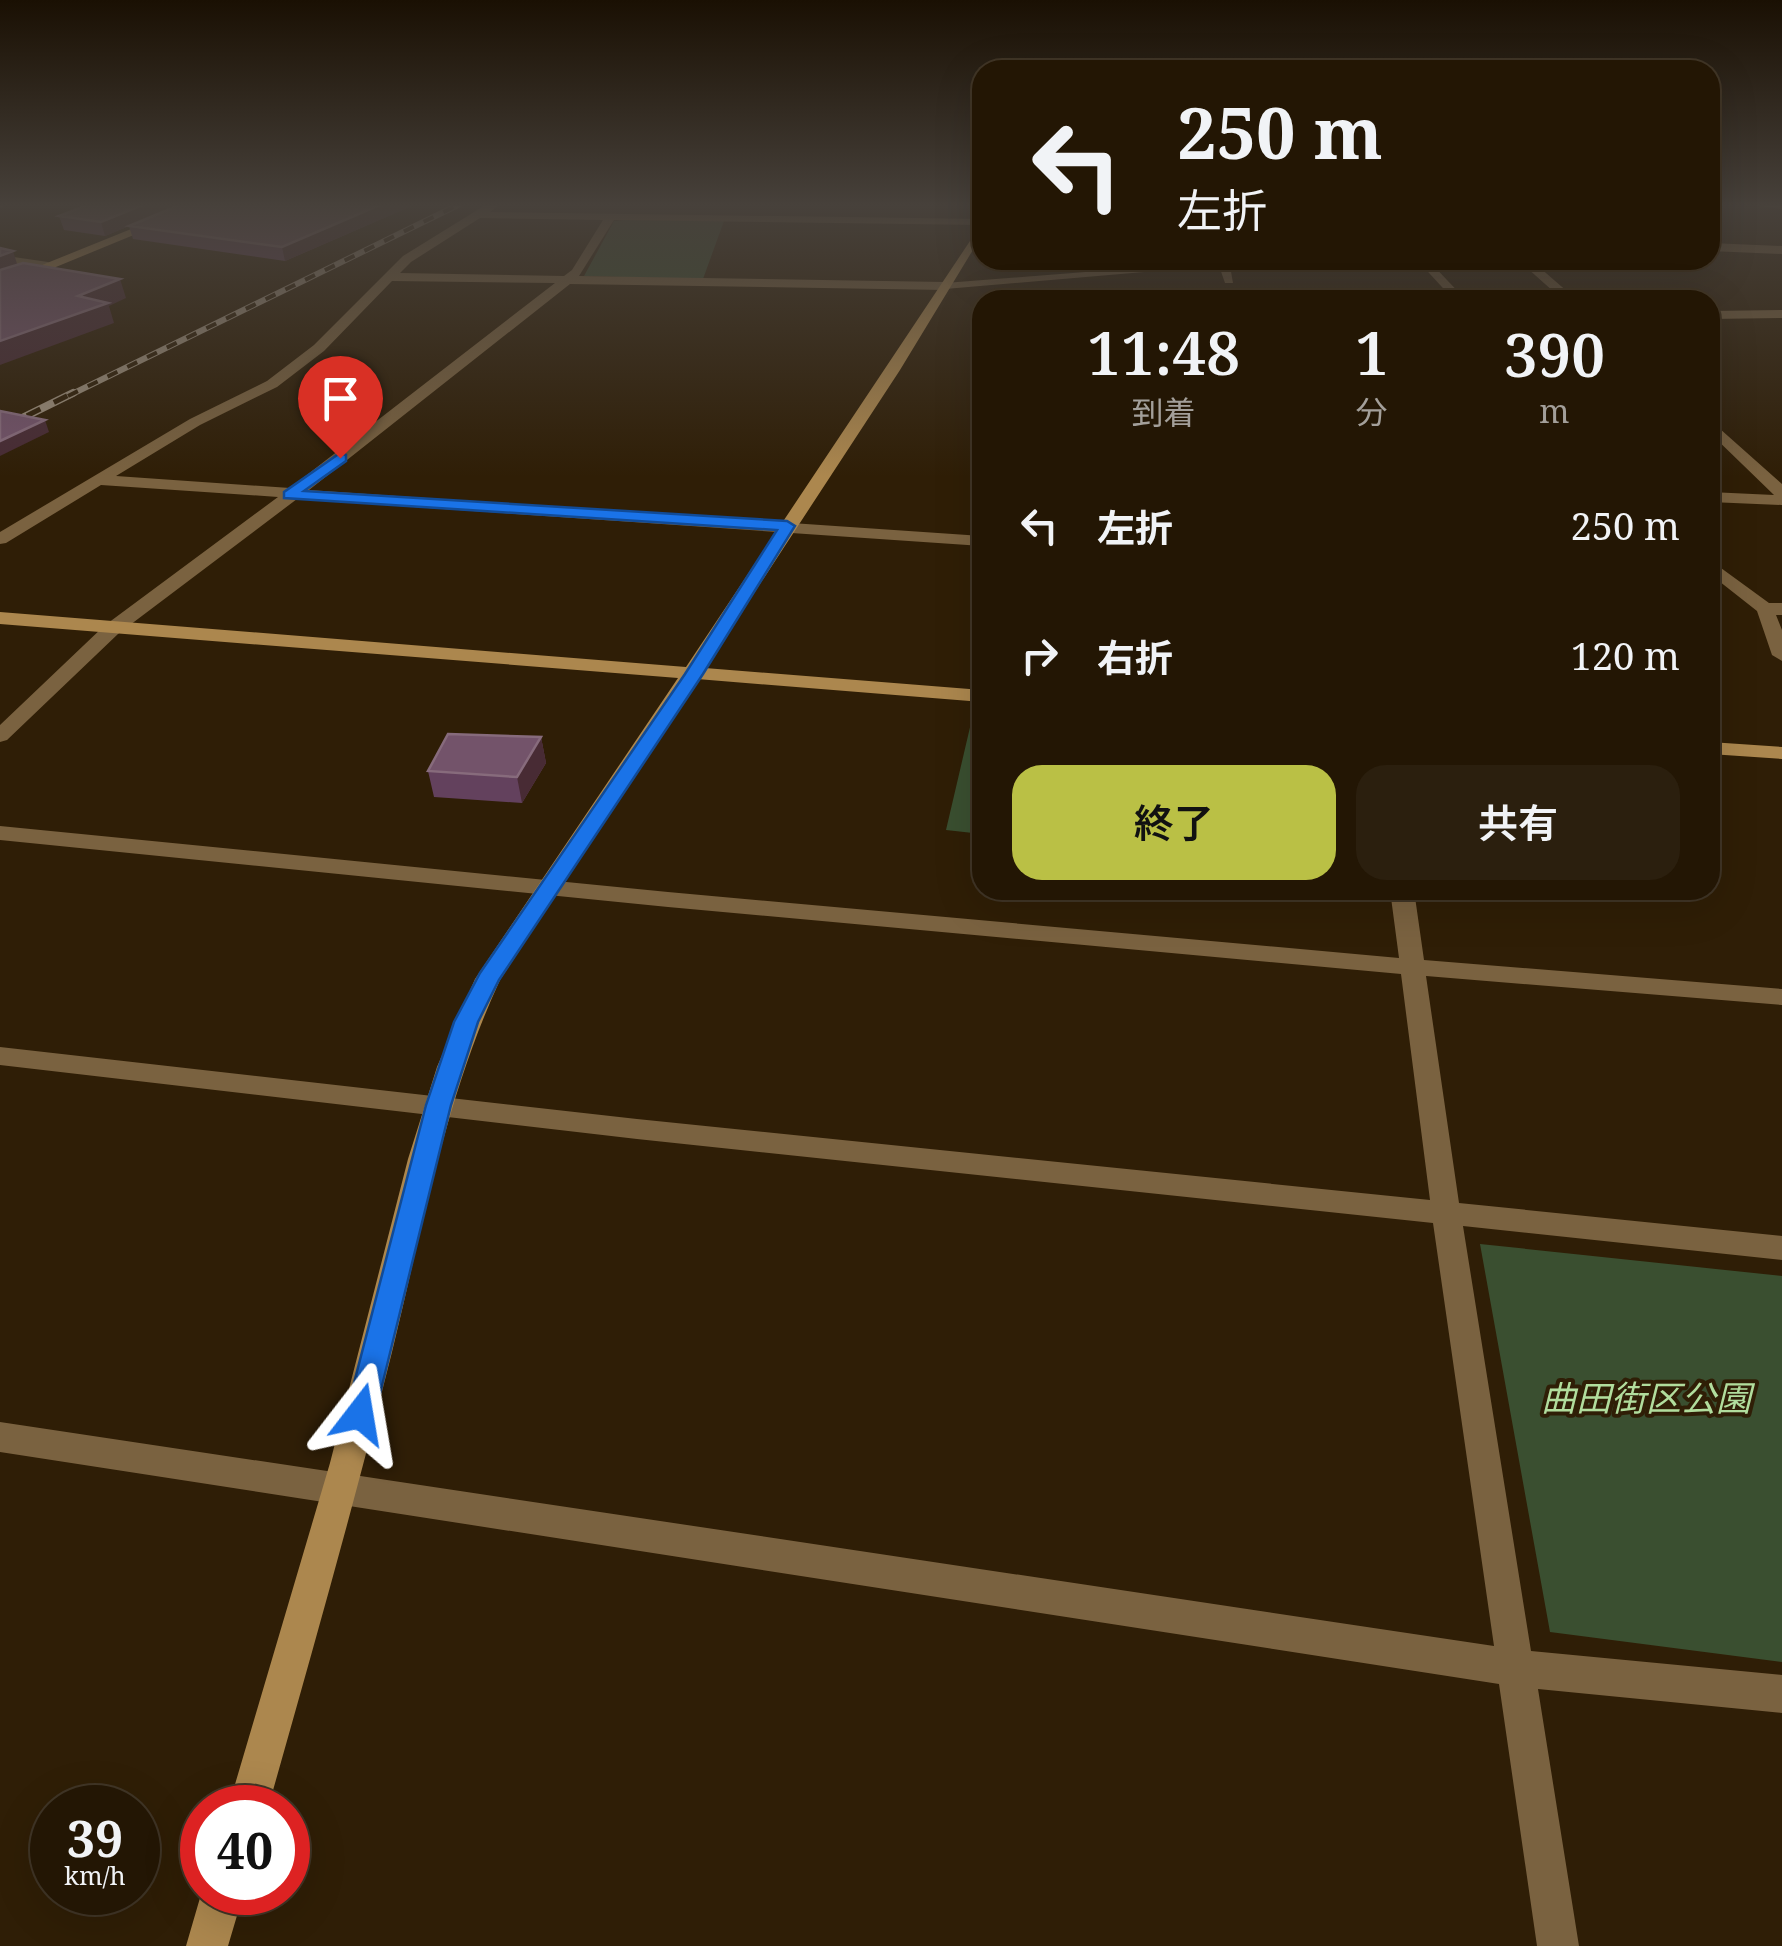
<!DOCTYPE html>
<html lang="ja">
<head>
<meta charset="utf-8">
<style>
  body { margin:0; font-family:"Noto Serif","Noto Sans JP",serif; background:#2b1f0e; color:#f1f3f6; height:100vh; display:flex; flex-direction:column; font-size:38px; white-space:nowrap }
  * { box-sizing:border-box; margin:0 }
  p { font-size:32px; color:#a39f9a }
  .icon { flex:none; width:55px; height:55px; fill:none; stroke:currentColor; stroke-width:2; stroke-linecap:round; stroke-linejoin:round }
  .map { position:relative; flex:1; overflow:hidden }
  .drawer { position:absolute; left:972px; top:290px; width:748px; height:610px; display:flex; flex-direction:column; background:#231604; border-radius:30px; box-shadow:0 10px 40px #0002,0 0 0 2px #403526 }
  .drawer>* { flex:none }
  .guide { position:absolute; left:972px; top:60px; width:748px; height:210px; border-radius:30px; box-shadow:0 10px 40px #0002,0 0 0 2px #403526; background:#231604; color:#f1f3f6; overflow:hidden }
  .speed { position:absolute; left:30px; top:1785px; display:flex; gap:20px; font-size:50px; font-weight:700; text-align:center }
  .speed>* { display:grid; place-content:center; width:130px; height:130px; border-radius:50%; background:#231604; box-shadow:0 10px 40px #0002,0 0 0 2px #403526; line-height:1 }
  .speed small { font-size:25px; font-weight:400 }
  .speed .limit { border:15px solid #d22; background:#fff; color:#111 }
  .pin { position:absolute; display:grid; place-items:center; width:85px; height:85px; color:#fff; margin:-102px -42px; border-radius:50% 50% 50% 0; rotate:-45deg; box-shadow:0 0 10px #0007 }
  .pin .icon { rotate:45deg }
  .me { position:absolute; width:110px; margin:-55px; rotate:14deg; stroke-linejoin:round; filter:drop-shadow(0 0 8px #0008) }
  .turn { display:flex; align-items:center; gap:35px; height:210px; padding:0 40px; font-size:45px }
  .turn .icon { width:130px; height:130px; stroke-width:2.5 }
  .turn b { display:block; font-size:70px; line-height:85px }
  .eta { display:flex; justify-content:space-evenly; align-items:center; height:170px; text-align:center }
  .eta b { font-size:60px; font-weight:600; line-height:70px }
  .button { display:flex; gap:20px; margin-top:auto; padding:20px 40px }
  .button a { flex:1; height:115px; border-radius:30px; background:#bac045; color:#111; font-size:40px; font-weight:600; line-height:115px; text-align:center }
  .button a+a { background:#2b1f0e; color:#f1f3f6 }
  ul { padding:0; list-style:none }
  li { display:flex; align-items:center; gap:30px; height:130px; padding:0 40px }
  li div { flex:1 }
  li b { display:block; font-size:38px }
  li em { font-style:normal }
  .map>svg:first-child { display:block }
</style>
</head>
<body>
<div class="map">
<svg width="1782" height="1946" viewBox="0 0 1782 1946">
  <rect width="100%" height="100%" fill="#2f1e06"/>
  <path fill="#3a4f30" d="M 614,221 L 625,220 L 724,221 L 703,279 L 584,276 Z
    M 971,723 L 982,724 L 982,834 L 946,830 Z
    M 1480,1244 L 1782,1276 L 1782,1662 L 1550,1632 Z"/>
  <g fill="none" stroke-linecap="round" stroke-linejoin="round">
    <path fill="#7a6240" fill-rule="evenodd" d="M 1237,260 L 1284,260 L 945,289 L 939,286 L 945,283 Z
      M 1417,260 L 1428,260 L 1466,300 L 1454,300 Z"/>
    <path fill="#7a6240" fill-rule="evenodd" d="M 0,204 L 7,204 L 0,208 Z
      M 487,204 L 500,204 L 490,212 L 982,219 L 982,225 L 614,220 L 579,276 L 945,282 L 951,286 L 945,290 L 570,284 L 309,490 L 982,536 L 982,546 L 297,499 L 118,634 L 7,740 L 0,742 L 0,725 L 104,626 L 278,497 L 101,485 L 6,543 L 0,544 L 0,532 L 190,419 L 267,381 L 314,345 L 403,256 ZM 480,218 L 603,220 L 572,270 L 564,276 L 400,273 L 411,262 ZM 392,281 L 555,283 L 290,488 L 116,476 L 200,425 L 277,387 L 324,351 Z
      M 1745,204 L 1782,204 L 1782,209 Z
      M 1710,243 L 1782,246 L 1782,254 L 1710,251 Z
      M 0,255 L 48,262 L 54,266 L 48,270 L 0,263 Z
      M 1217,260 L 1229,260 L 1233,283 L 1225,283 Z
      M 1518,260 L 1531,260 L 1577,300 L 1563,300 Z
      M 1782,310 L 1782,318 L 1710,319 L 1710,311 Z
      M 1710,420 L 1782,484 L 1782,505 L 1710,502 L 1710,492 L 1774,495 L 1710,433 Z
      M 1710,560 L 1769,603 L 1782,603 L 1782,615 L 1776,615 L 1782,630 L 1782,661 L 1772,655 L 1757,611 L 1710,574 Z
      M 0,826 L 668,892 L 1399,958 L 1390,890 L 1414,890 L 1424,960 L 1782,989 L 1782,1005 L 1426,976 L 1459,1203 L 1782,1236 L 1782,1260 L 1463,1226 L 1531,1651 L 1782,1675 L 1782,1713 L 1538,1689 L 1579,1946 L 1537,1946 L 1499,1684 L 0,1452 L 0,1422 L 1494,1646 L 1433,1223 L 637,1139 L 0,1065 L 0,1047 L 637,1119 L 1430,1200 L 1401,974 L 668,907 L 0,840 Z"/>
    <path fill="#ac874e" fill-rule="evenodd" d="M 193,204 L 209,204 L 0,290 L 0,282 Z
      M 982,223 L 982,235 L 900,370 L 705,668 L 982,690 L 982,702 L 697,679 L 500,980 C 445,1099 423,1225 392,1352 C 354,1505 311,1656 268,1808 L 228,1808 L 330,1463 L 408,1159 L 437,1067 L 475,979 L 678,678 L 0,624 L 0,612 L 686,667 Z
      M 1710,742 L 1782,747 L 1782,759 L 1710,754 Z
      M 202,1891 L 244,1892 L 228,1946 L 186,1946 Z"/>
    <g stroke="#9c8e7b" stroke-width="6">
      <path id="rail-far1" d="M 68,396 L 460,204"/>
    </g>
    <g stroke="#9c8e7b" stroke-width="8">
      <path id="rail" d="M 0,429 L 73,393"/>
    </g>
    <use href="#rail-far1" stroke="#2f1e06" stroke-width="4" stroke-dasharray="11" stroke-linecap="butt"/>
    <use href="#rail" stroke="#2f1e06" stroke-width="5" stroke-dasharray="15" stroke-linecap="butt"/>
  </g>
  <path fill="#63415d" d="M 416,204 L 285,261 L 133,239 L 129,226 L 105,236 L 64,230 L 59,216 Z
    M 541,737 L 546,763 L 522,803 L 434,797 L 428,771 Z"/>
  <path fill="#482b34" d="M 145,204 L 182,204 L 105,236 L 101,222 Z
    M 382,204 L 416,204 L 285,261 L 282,247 Z
    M 13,251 L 19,270 L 0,278 L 0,256 Z
    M 120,279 L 126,298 L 109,306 L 114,323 L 0,365 L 0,341 L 78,296 Z
    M 45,420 L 49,432 L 0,456 L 0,441 Z
    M 541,737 L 546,763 L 522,803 L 517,777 Z"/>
  <path fill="#73536a" stroke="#876b7c" stroke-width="2.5" d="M 90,204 L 145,204 L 101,222 L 59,216 Z
    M 182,204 L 382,204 L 282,247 L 129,226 Z
    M 0,248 L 13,251 L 0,256 Z
    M 23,263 L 120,279 L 78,296 L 108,303 L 0,341 L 0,270 Z
    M 0,411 L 45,420 L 0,441 Z
    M 448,734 L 541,737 L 517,777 L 428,771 Z"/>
  <linearGradient id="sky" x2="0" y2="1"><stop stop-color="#1a1003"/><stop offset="0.43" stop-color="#47413b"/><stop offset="1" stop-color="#47413b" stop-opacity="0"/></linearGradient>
  <rect width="1782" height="477" fill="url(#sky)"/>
  <path fill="#1a73e8" stroke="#114b97" stroke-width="2.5" d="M 340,453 L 346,455 L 346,461 L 304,491 L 787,521 L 795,526 L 703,674 L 499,980 L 478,1022 L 451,1105 L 375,1414 L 371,1423 L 360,1427 L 350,1423 L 346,1414 L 426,1105 L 454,1022 L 480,973 L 685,674 L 777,530 L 284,498 L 284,492 Z"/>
  <g text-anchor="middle" stroke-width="8" stroke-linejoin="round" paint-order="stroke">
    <g font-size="35" font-style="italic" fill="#b1dd9d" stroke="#2f1e06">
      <text x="1646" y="1411">曲田街区公園</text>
    </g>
  </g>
</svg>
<div class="speed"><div>39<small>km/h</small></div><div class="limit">40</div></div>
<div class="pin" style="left:340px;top:458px;background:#d93025"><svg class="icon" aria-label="arrive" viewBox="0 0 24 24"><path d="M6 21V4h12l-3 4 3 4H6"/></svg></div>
<svg class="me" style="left:360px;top:1414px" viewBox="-20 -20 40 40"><path d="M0-17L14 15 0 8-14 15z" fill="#1a73e8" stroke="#fff" stroke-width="4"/></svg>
<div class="guide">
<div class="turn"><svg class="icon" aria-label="left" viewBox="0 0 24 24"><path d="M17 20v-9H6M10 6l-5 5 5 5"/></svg><div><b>250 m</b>左折</div></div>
</div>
<section class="drawer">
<div class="eta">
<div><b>11:48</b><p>到着</p></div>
<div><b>1</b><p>分</p></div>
<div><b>390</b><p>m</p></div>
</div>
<ul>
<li><svg class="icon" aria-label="left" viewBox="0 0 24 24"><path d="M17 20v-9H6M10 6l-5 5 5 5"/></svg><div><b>左折</b></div><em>250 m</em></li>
<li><svg class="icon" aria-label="right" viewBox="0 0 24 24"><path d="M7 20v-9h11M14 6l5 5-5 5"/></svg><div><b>右折</b></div><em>120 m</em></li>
</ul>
<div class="button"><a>終了</a><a>共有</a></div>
</section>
</div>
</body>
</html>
